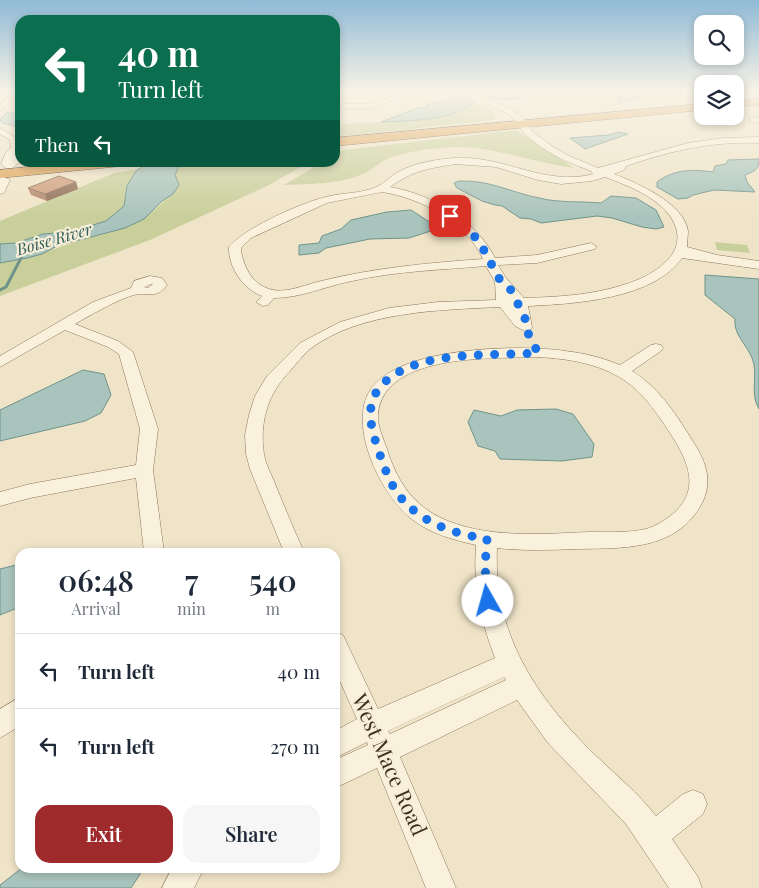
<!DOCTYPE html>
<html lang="en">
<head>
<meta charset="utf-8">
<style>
  body { margin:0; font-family:"Playfair Display",serif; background:#f6f6f7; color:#1f2937; height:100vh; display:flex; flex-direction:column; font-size:19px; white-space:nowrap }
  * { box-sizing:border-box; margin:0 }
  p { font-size:16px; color:#747a83 }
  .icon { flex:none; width:28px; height:28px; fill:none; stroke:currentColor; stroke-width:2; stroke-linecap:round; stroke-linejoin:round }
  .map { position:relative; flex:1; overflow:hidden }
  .details { position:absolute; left:15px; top:548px; width:325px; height:325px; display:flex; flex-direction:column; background:#fff; border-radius:15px; box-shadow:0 2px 8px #0003 }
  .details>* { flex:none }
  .top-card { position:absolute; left:15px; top:15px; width:325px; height:152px; border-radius:15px; box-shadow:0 2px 8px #0003; background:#0b6e4f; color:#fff; overflow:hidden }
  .tools { position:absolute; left:694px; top:15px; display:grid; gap:10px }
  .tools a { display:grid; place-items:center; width:50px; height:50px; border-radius:10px; background:#fff; box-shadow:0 2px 8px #0003; font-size:25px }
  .pin { position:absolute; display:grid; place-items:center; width:42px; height:42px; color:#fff; margin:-21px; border-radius:10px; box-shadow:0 2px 8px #0006 }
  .me { position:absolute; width:55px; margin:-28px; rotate:353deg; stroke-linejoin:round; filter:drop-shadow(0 0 4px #0008) }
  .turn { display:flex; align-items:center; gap:18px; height:105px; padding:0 20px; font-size:22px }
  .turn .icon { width:65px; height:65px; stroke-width:2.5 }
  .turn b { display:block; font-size:35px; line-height:42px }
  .then { display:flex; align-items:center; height:48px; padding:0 20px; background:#0003; gap:10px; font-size:19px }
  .eta { display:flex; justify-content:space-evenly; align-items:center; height:85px; text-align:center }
  .eta b { font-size:30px; font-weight:600; line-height:35px }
  .button { display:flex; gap:10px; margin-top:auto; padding:10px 20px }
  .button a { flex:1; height:58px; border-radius:15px; background:#9e2a2b; color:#fff; font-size:20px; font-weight:600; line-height:58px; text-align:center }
  .button a+a { background:#f6f6f7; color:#1f2937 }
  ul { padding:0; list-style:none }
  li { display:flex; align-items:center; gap:15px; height:75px; padding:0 20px; border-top:1px solid #e0e1e3 }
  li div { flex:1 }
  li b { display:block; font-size:19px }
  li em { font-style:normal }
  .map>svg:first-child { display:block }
</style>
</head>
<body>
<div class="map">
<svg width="759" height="888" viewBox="0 0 759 888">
  <rect width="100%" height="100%" fill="#f0e4c8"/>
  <path fill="#c9cf9b" d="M 474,102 L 491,109 L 497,115 L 494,120 L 335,137 L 335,124 L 400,121 Z
    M 516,130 L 574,168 C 535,163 492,146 453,147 C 434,148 408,151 389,158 C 380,162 372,170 363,174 C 342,184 307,184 284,185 L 321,163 L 335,162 L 335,154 L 343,150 Z
    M 179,163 L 308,163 L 269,185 L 150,240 L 0,296 L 0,263 C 30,258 56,248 85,239 C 104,233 126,230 143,219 C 151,214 174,192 179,185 L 174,175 Z
    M 139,169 L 127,186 L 124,206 L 106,221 L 93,225 L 68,232 L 43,234 L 16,243 L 0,244 L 0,221 L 114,173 Z
    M 715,242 L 747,245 L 750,253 L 717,250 Z"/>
  <path fill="#a9c4bc" stroke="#6f938a" d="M 493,92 L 532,92 C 521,102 496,102 484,94 Z
    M 617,92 L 690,92 L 647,95 L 618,103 Z
    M 455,98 L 463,98 L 474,102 C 454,121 407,121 381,122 L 418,108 L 428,107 L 426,105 Z
    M 7,112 L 20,115 L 20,128 L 3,123 L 0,120 Z
    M 618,132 L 628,134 L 585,149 L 570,138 L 609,135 Z
    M 759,159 C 759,170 755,171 745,175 L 747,182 L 755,192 L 714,190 L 693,195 L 688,198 L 678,199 L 657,187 L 657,182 C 675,169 692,169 713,172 L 715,166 L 726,164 L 728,160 Z
    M 147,163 L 180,163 L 175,175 L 179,185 L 173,194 L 162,201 L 144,219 L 125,228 L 57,246 L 42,254 L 27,258 L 0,263 L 0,244 L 16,243 L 43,234 L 68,232 L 93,225 L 106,221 L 124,206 L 127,186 L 136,171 Z
    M 459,181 C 491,180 509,192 539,198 C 559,203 580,201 601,203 L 611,196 L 636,198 L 656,210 L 664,227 L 656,229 L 642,227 L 612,218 L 597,216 L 541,223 L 531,219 L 520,218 L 502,206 L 495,205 L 482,201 L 457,188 L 454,183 Z
    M 411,210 L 434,225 L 434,230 L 409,238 L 370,239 L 326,248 L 319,253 L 299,255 L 299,245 L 319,243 L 322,236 L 341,229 L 351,220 L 387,212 Z
    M 705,275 L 759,279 L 759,409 C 749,393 759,374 752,358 C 747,345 733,334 735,319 L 705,295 Z
    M 83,370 L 104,374 L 111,395 L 101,413 L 85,421 L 0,441 L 0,410 Z
    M 556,409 L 573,414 L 594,444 L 592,457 L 562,461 L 500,459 L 495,451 L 478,446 L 468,422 L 474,410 L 501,416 L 517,410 Z
    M 20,564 L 20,607 L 0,615 L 0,569 Z
    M 22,868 L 144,868 L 131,888 L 0,888 L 0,885 Z"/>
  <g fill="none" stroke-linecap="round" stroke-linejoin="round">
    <path stroke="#6f938a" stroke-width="3" d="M 0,290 L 6,287 L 22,256"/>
    <g stroke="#8d765c" stroke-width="1">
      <path id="minor" d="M 12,92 L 19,92 L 0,111 L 0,105 Z
        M 407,92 L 419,92 L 370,108 L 343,108 L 339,106 L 343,104 L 370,104 Z
        M 458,92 L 471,93 L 509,108 L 522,117 L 532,131 L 552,146 L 567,155 L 598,168 L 688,143 L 723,138 L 759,137 L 759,143 C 712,141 670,151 626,166 L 624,170 L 614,174 C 637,183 684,203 688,231 C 688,236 687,242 687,247 L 717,255 L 759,261 L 759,269 L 682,258 C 654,299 574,304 528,306 L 532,327 L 530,330 L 525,331 L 515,326 L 500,307 C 440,310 360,311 310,349 C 303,355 296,364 290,371 C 268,393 259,423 264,454 C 266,466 272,475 276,486 C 285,508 294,530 304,552 L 284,552 L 250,469 L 246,454 L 245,435 L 249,415 L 255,396 L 267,376 L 300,343 L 340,322 L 389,308 L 438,302 L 496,300 L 495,282 L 486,266 C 441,270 396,271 352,281 C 326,286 301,298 274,298 L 268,305 L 263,306 L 256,302 L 262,296 C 243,289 228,267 229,247 C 243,229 299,204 322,198 C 338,193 355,194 371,189 C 382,186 390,176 400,171 C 415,163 438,159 455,158 C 504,155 545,187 593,174 L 591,171 C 567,162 546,153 527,136 C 520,130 518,121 510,116 C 494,104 474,102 458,92 ZM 455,164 L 496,167 L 538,180 L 561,184 L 592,181 L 605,177 C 626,185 656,196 670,216 C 694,251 655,275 626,284 C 594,295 558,297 524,298 L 506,278 L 498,265 L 537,263 L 595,249 L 597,247 L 591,243 L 537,255 L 495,258 C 476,220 431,194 390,187 C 414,170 427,169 455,164 ZM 382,192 C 421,198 466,222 483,259 C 427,263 372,268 317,282 C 302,286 284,294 269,289 C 252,284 244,267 241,251 L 241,248 L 251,238 L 327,203 Z
        M 570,92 L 577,92 L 578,93 L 574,95 Z
        M 750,117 L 759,118 L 759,123 L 750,121 Z
        M 0,128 L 18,139 L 20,162 L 12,168 L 6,168 L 1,164 L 6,152 L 11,148 L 10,140 L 0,134 Z
        M 0,175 L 10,180 L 4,193 L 0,194 Z
        M 150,276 L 162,278 L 167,285 C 158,297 152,294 139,294 C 125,295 89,316 75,324 L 118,341 L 133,352 L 158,429 L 153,470 L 164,552 L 144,552 L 136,478 L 30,498 L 0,506 L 0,492 L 30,484 L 136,465 L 140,429 L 119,354 L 108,347 L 65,330 L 0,367 L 0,356 L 93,302 L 131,288 L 134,281 ZM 151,284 L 153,284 L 148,288 L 144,287 Z
        M 656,344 L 661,345 L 663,348 L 661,351 L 632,371 C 660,388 677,416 694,443 C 706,462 713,482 702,503 C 677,551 623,548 577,549 C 550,550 523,551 497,548 C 493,633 535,696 594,754 C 615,774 638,793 656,816 L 683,794 L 693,790 L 703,794 L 707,804 L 703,814 L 672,839 L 698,877 L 702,888 L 669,888 L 626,824 L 548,743 L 517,700 L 400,757 L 456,888 L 426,888 L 377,768 L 335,788 L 335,760 L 368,745 L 367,742 L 335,758 L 335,731 L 357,719 L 335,670 L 335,632 L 343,635 L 378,709 L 495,658 C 480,618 473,587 476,545 C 454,540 431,534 413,520 C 382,498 346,424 371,389 C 399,347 519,344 565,351 C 584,353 603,358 620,365 L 651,345 ZM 539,357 C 569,359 598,363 624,380 C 642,392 654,409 666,427 C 684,454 704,486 674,513 C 666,520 656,526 646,529 C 628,533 608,532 590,532 C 541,534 484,539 439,517 C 410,502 396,478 387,449 C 383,438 377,425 378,414 C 384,352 495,359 539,357 ZM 504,677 L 506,680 L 390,734 L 388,731 Z
        M 20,697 L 20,726 L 0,738 L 0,709 Z
        M 172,868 L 204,868 L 194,888 L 162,888 Z"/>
    </g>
    <g stroke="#5b4430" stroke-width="1">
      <path id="highway" d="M 759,99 L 759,105 L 735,107 L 735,101 Z
        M 702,104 L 702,110 L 335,146 L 335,138 Z
        M 76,162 L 128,162 L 122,166 L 0,178 L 0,170 Z"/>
    </g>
    <use href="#minor" fill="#faf1dc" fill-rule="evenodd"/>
    <use href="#highway" fill="#e0a458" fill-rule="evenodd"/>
  </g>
  <path fill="#b2896c" d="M 76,182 L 78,189 L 47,201 L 31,195 L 28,188 Z"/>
  <path fill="#916f58" d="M 76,182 L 78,189 L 47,201 L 45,194 Z"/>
  <path fill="#cf9f7d" stroke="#916f58" d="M 59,176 L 76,182 L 45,194 L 28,188 Z"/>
  <linearGradient id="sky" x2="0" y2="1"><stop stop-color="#8fbad6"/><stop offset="0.42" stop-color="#f8f3e6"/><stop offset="1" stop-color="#f8f3e6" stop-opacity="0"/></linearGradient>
  <rect width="759" height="217" fill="url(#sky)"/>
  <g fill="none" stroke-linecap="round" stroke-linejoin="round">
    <path stroke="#1a73e8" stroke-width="9" stroke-dasharray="0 16.2" d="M 450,216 L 466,228 L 479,241 L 501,282 L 511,290 L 525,318 L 525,327 L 538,353 C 494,356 428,350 391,377 C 363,397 369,422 378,449 C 388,478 394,497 420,515 C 440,529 463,535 487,539 L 485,567 L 488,601"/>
  </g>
  <g text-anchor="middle" stroke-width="4.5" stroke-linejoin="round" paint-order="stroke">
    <g font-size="16" font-style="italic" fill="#2f5d5a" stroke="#f7eed8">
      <text transform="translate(54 239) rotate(-16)" y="6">Boise River</text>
    </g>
    <g font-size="21" fill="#3d2e20" stroke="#f7eed8">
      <text transform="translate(389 765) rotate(66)" y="7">West Mace Road</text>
    </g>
  </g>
</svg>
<div class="tools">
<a><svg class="icon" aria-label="search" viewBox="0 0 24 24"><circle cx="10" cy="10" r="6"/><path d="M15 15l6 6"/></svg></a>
<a><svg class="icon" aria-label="layers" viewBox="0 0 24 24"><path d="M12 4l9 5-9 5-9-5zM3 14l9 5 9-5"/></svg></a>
</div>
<div class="pin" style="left:450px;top:216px;background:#d93025"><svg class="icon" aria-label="arrive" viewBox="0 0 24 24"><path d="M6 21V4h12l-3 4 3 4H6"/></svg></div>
<svg class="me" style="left:488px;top:601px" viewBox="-20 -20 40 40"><circle r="19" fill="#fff"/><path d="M0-13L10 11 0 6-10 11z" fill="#1a73e8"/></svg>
<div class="top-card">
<div class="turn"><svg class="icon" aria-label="left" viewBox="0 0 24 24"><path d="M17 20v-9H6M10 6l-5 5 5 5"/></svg><div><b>40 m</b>Turn left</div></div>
<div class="then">Then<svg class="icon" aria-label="left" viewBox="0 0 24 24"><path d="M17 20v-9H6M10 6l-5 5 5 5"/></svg></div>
</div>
<section class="details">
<div class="eta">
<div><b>06:48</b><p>Arrival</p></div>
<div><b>7</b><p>min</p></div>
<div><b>540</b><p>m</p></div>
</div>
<ul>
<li><svg class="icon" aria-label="left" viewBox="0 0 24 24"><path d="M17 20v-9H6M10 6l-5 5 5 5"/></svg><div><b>Turn left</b></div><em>40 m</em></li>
<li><svg class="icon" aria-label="left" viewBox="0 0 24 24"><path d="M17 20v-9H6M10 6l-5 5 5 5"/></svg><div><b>Turn left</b></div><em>270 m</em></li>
</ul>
<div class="button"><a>Exit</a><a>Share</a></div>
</section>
</div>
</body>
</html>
